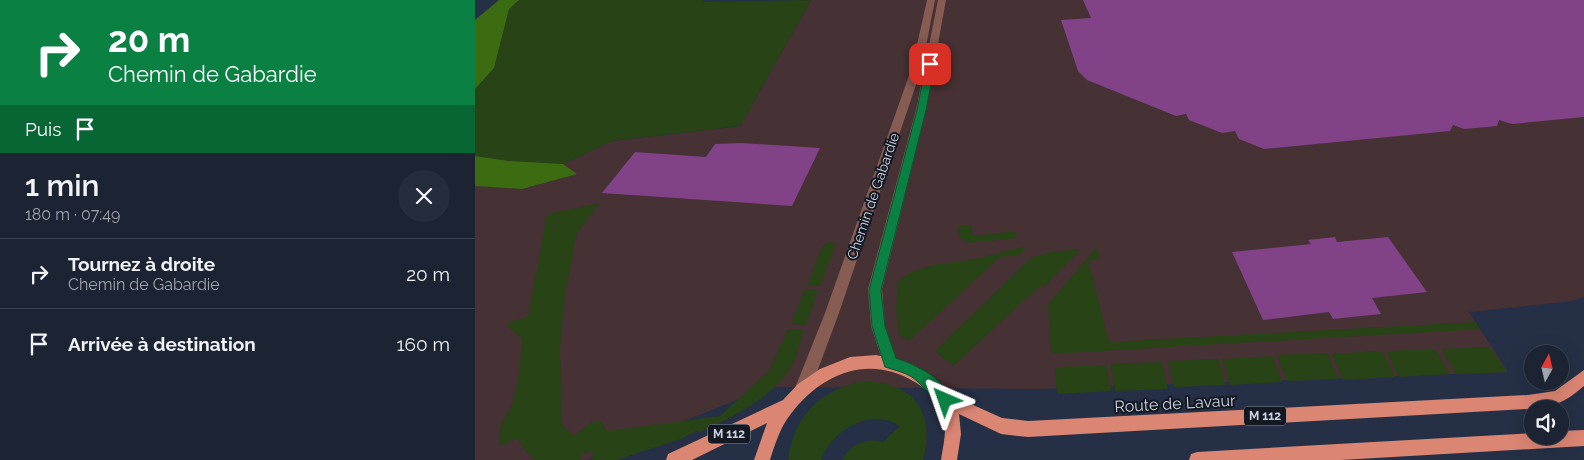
<!DOCTYPE html>
<html lang="fr">
<head>
<meta charset="utf-8">
<style>
  body { margin:0; font-family:Raleway,sans-serif; background:#252c3c; color:#f1f3f6; height:100vh; display:flex; flex-direction:column; font-size:19px; white-space:nowrap }
  * { box-sizing:border-box; margin:0 }
  p { font-size:16px; color:#a0a4ac }
  .icon { flex:none; width:28px; height:28px; fill:none; stroke:currentColor; stroke-width:2; stroke-linecap:round; stroke-linejoin:round }
  .map { position:relative; flex:1; overflow:hidden }
  .drawer { display:flex; flex-direction:column; background:#1c2434; width:475px }
  .drawer>* { flex:none }
  .hud { background:#0b8043; color:#fff; overflow:hidden }
  .needle { width:32px; rotate:8deg }
  .tools { position:absolute; left:1049px; top:345px; display:grid; gap:10px }
  .tools a { display:grid; place-items:center; width:45px; height:45px; border-radius:50%; background:#1c2434; box-shadow:0 5px 20px #0002,0 0 0 1px #3a414f; font-size:25px }
  .pin { position:absolute; display:grid; place-items:center; width:42px; height:42px; color:#fff; margin:-21px; border-radius:10px; box-shadow:0 2px 8px #0006 }
  .me { position:absolute; width:55px; margin:-28px; rotate:317deg; stroke-linejoin:round; filter:drop-shadow(0 0 4px #0008) }
  .turn { display:flex; align-items:center; gap:18px; height:105px; padding:0 25px; font-size:22px }
  .turn .icon { width:65px; height:65px; stroke-width:2.5 }
  .turn b { display:block; font-size:35px; line-height:42px }
  .then { display:flex; align-items:center; height:48px; padding:0 25px; background:#0003; gap:10px; font-size:19px }
  .round { display:grid; place-items:center; flex:none; width:52px; height:52px; border-radius:26px; background:#252c3c }
  .summary { display:flex; align-items:center; justify-content:space-between; height:85px; padding:0 25px }
  h1 { font-size:30px; font-weight:600; line-height:38px }
  ul { padding:0; list-style:none }
  li { display:flex; align-items:center; gap:15px; height:70px; padding:0 25px; border-top:1px solid #3a414f }
  li div { flex:1 }
  li b { display:block; font-size:19px }
  li em { font-style:normal }
  main { display:flex; flex:1; min-height:0 }
  .map>svg:first-child { display:block }
</style>
</head>
<body>
<main>
<section class="drawer">
<div class="hud">
<div class="turn"><svg class="icon" aria-label="right" viewBox="0 0 24 24"><path d="M7 20v-9h11M14 6l5 5-5 5"/></svg><div><b>20 m</b>Chemin de Gabardie</div></div>
<div class="then">Puis<svg class="icon" aria-label="arrive" viewBox="0 0 24 24"><path d="M6 21V4h12l-3 4 3 4H6"/></svg></div>
</div>
<div class="summary"><div><h1>1 min</h1><p>180 m · 07:49</p></div><a class="round"><svg class="icon" aria-label="close" viewBox="0 0 24 24"><path d="M6 6l12 12M18 6L6 18"/></svg></a></div>
<ul>
<li><svg class="icon" aria-label="right" viewBox="0 0 24 24"><path d="M7 20v-9h11M14 6l5 5-5 5"/></svg><div><b>Tournez à droite</b><p>Chemin de Gabardie</p></div><em>20 m</em></li>
<li><svg class="icon" aria-label="arrive" viewBox="0 0 24 24"><path d="M6 21V4h12l-3 4 3 4H6"/></svg><div><b>Arrivée à destination</b></div><em>160 m</em></li>
</ul>
</section>
<div class="map">
<svg width="1109" height="460" viewBox="0 0 1109 460">
  <rect width="100%" height="100%" fill="#253046"/>
  <path fill="#463134" d="M 336,0 L 1109,0 L 1109,297 L 1097,301 L 994,312 L 1033,372 L 563,389 L 294,387 L 112,460 L 0,460 L 0,173 L 74,171 L 136,141 L 265,126 Z"/>
  <path fill="#284315" d="M 44,0 L 229,0 L 228,2 L 336,0 L 265,126 L 137,141 L 88,164 L 34,161 L 0,156 L 0,89 L 19,68 L 34,9 Z
    M 125,203 L 102,233 L 90,293 L 85,348 L 87,425 L 99,436 L 118,421 L 125,421 L 132,431 L 245,416 L 294,371 L 313,329 L 328,330 C 326,340 323,353 318,363 C 299,398 257,417 223,433 L 223,430 L 206,439 L 141,460 L 117,460 L 118,451 L 107,454 L 105,460 L 58,460 L 59,459 L 51,452 L 42,438 L 25,446 C 21,422 35,415 40,395 C 44,378 45,358 47,341 L 45,337 L 34,328 L 33,322 L 53,317 L 72,214 Z
    M 496,225 L 498,236 L 541,231 L 542,238 L 493,243 L 484,237 L 483,226 Z
    M 353,242 L 361,243 L 345,286 L 332,285 L 347,247 Z
    M 549,247 L 550,248 L 545,255 L 525,257 L 434,341 L 424,335 L 421,311 L 423,281 C 449,262 470,264 500,259 C 516,256 532,249 549,247 Z
    M 622,247 L 625,259 L 613,261 L 634,342 L 1000,322 L 1005,329 L 576,354 L 573,304 Z
    M 606,249 L 568,288 L 567,284 L 478,366 L 460,351 L 556,258 L 576,252 Z
    M 330,289 L 343,290 L 331,325 L 316,324 Z
    M 1015,347 L 1032,372 L 981,374 L 966,349 Z
    M 960,349 L 975,374 L 924,377 L 911,351 Z
    M 907,351 L 920,377 L 868,380 L 857,354 Z
    M 852,353 L 863,379 L 812,381 L 802,355 Z
    M 797,356 L 807,382 L 755,385 L 747,359 Z
    M 743,359 L 751,385 L 699,387 L 693,361 Z
    M 687,362 L 693,389 L 640,391 L 636,364 Z
    M 631,365 L 636,391 L 582,394 L 580,367 Z
    M 387,381 C 438,382 461,410 448,460 L 367,460 C 375,444 392,437 408,442 L 425,426 C 396,407 357,430 346,460 L 313,460 C 319,416 344,391 387,381 Z"/>
  <path fill="#3c6c11" d="M 24,0 L 44,0 L 34,9 L 19,68 L 0,89 L 0,20 Z
    M 0,156 L 34,161 L 88,164 L 102,174 L 47,189 L 0,186 Z"/>
  <path fill="#824288" d="M 608,0 L 1109,0 L 1109,117 L 1037,124 L 1024,120 L 1022,126 L 989,129 L 978,125 L 975,131 L 789,149 L 764,139 L 760,131 L 747,133 L 714,120 L 711,114 L 701,116 L 612,80 L 603,71 L 586,20 L 616,18 Z
    M 267,143 L 345,148 L 317,206 L 127,193 L 160,152 L 231,157 L 240,144 Z
    M 860,237 L 862,242 L 913,237 L 952,292 L 897,298 L 906,314 L 858,319 L 854,312 L 788,320 L 757,252 L 836,244 L 833,240 Z"/>
  <g fill="none" stroke-linecap="round" stroke-linejoin="round">
    <path fill="#865c53" fill-rule="evenodd" d="M 452,0 L 460,0 L 447,67 L 364,313 L 336,388 L 333,393 L 328,395 L 323,393 L 320,388 L 350,313 L 437,67 Z
      M 463,0 L 471,0 L 451,110 L 407,289 L 410,326 L 422,363 L 420,368 L 415,370 L 410,368 L 408,363 L 396,326 L 393,289 L 441,110 Z"/>
    <path fill="#db8573" fill-rule="evenodd" d="M 401,355 L 432,362 L 457,376 L 474,394 L 527,418 L 553,421 L 1053,395 L 1080,391 L 1109,370 L 1109,386 C 1089,403 1079,407 1053,409 L 553,437 L 526,434 L 484,414 L 486,434 L 482,460 L 466,460 C 468,446 472,432 469,418 C 466,402 452,389 438,381 C 393,354 345,374 315,415 C 305,428 300,444 295,460 L 279,460 L 292,423 L 217,460 L 191,460 L 193,454 L 308,400 L 323,384 L 345,369 L 375,357 Z
      M 1109,430 L 1109,446 L 866,460 L 714,460 L 716,454 L 722,452 L 1058,433 L 1058,436 L 1085,436 L 1085,431 Z"/>
  </g>
  <path fill="#0b8043" stroke="#07532c" d="M 455,61 L 460,64 L 451,110 L 406,290 L 410,326 L 421,358 C 443,366 467,377 477,400 L 475,405 L 470,407 C 462,404 447,384 437,377 C 429,372 419,370 410,367 L 397,326 L 394,290 L 442,110 L 451,64 Z"/>
  <g text-anchor="middle" stroke-width="4" stroke-linejoin="round" paint-order="stroke">
    <g fill="#131822" stroke="#949ba8" stroke-width="1">
      <rect x="769" y="406.5" width="42" height="19" rx="4"/>
      <rect x="233" y="424.5" width="42" height="19" rx="4"/>
    </g>
    <g font-size="12" font-weight="bold" fill="#cbd3e1">
      <text x="790" y="420">M 112</text>
      <text x="254" y="438">M 112</text>
    </g>
    <g font-size="14" fill="#cbd3e1" stroke="#131822">
      <text transform="translate(398 196) rotate(-71)" y="5">Chemin de Gabardie</text>
    </g>
    <g font-size="16" fill="#cbd3e1" stroke="#131822">
      <text transform="translate(700 403) rotate(-3)" y="6">Route de Lavaur</text>
    </g>
  </g>
</svg>
<div class="tools">
<a><svg class="needle" viewBox="-14 -14 28 28"><path d="M0-13l5 13h-10z" fill="#e53935"/><path d="M0 13l5-13h-10z" fill="#a0a4ac"/></svg></a>
<a><svg class="icon" aria-label="sound" viewBox="0 0 24 24"><path d="M4 9h4l5-4v14l-5-4H4zM17 9q2 3 0 6"/></svg></a>
</div>
<div class="pin" style="left:455px;top:64px;background:#d93025"><svg class="icon" aria-label="arrive" viewBox="0 0 24 24"><path d="M6 21V4h12l-3 4 3 4H6"/></svg></div>
<svg class="me" style="left:470px;top:400px" viewBox="-20 -20 40 40"><path d="M0-17L14 15 0 8-14 15z" fill="#0b8043" stroke="#fff" stroke-width="4"/></svg>
</div>
</main>
</body>
</html>
